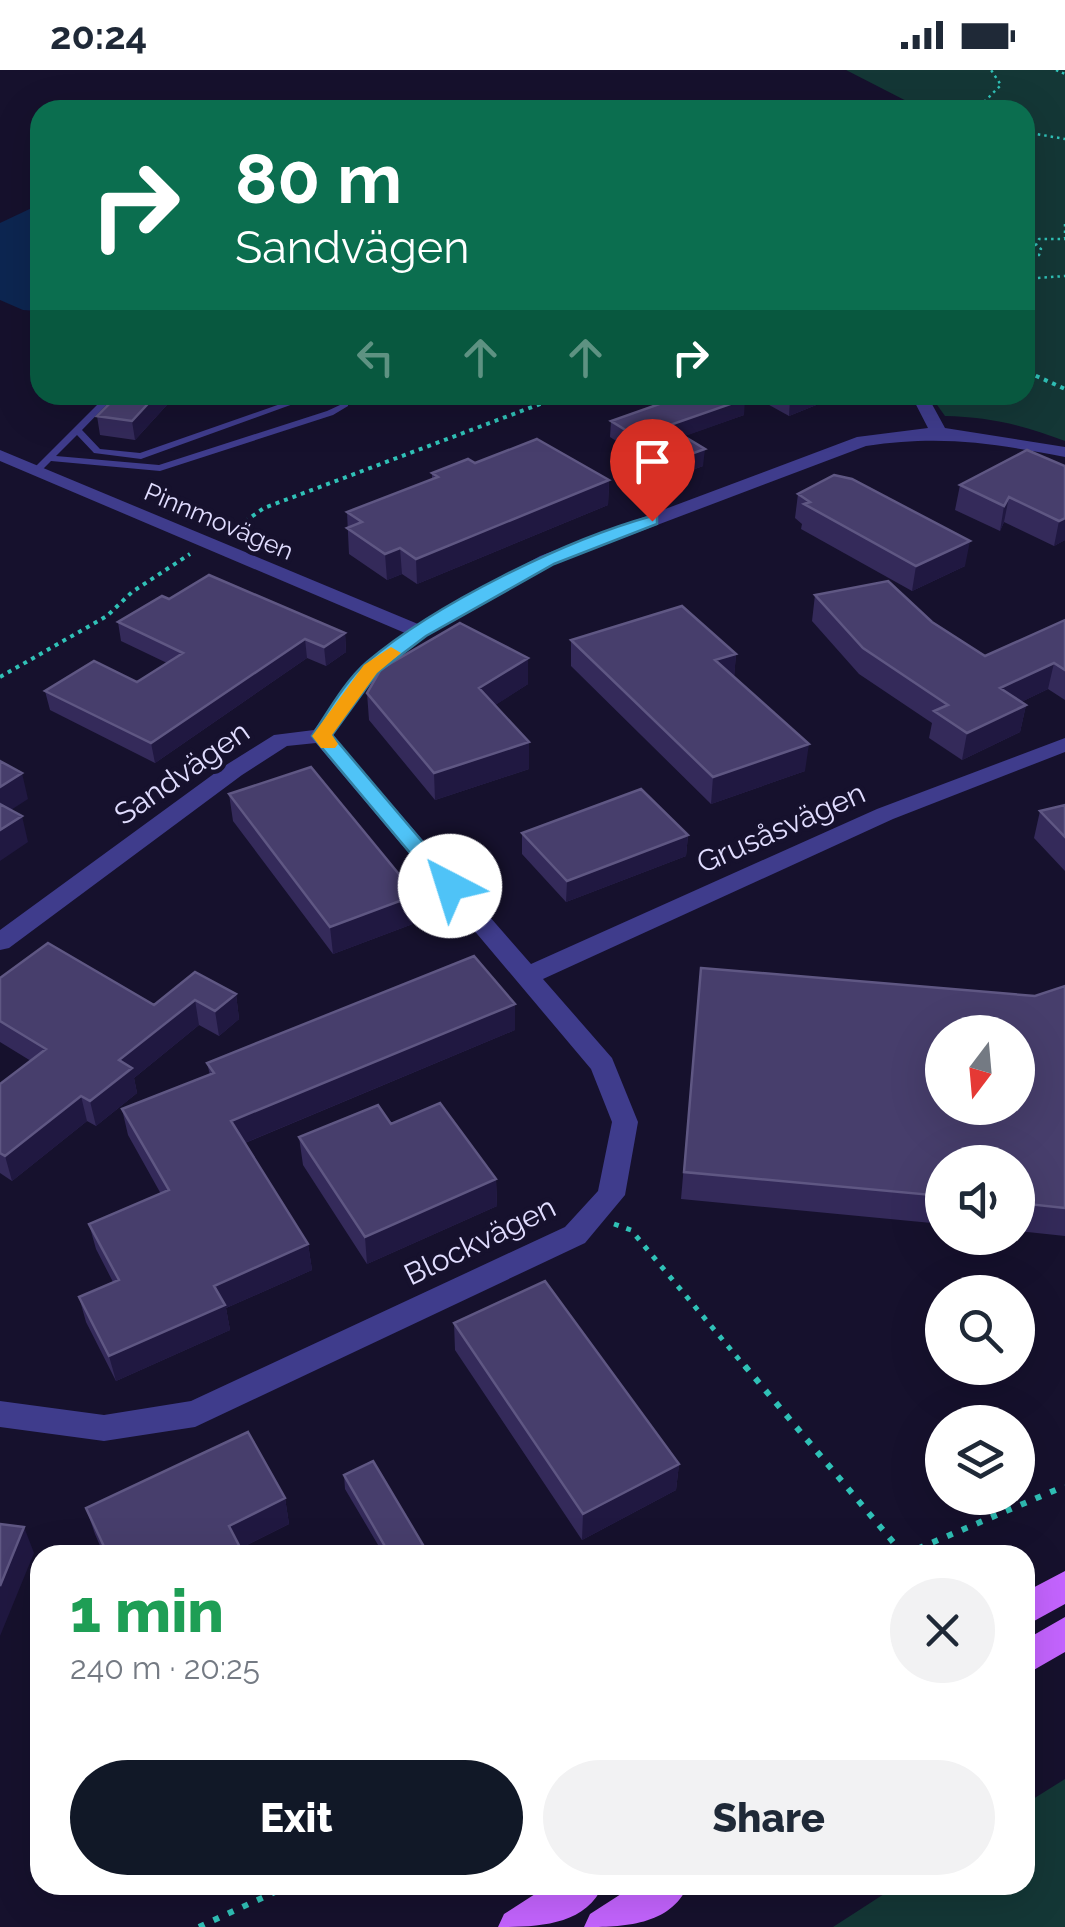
<!DOCTYPE html>
<html lang="en">
<head>
<meta charset="utf-8">
<style>
  body { margin:0; font-family:Raleway,sans-serif; background:#f2f2f3; color:#1f2937; height:100vh; display:flex; flex-direction:column; font-size:38px; white-space:nowrap }
  * { box-sizing:border-box; margin:0 }
  p { font-size:32px; color:#747a83 }
  .icon { flex:none; width:55px; height:55px; fill:none; stroke:currentColor; stroke-width:2; stroke-linecap:round; stroke-linejoin:round }
  .map { position:relative; flex:1; overflow:hidden }
  .drawer { position:absolute; left:30px; top:1475px; width:1005px; height:350px; display:flex; flex-direction:column; background:#fff; border-radius:30px; box-shadow:0 10px 40px #0002 }
  .drawer>* { flex:none }
  .guide { position:absolute; left:30px; top:30px; width:1005px; height:305px; border-radius:30px; box-shadow:0 10px 40px #0002; background:#0b6e4f; color:#fff; overflow:hidden }
  .needle { width:65px; rotate:196deg }
  .controls { position:absolute; left:925px; top:945px; display:grid; gap:20px }
  .controls a { display:grid; place-items:center; width:110px; height:110px; border-radius:50%; background:#fff; box-shadow:0 10px 40px #0002; font-size:50px }
  .pin { position:absolute; display:grid; place-items:center; width:85px; height:85px; color:#fff; margin:-102px -42px; border-radius:50% 50% 50% 0; rotate:-45deg; box-shadow:0 0 10px #0007 }
  .pin .icon { rotate:45deg }
  .me { position:absolute; width:110px; margin:-55px; rotate:320deg; stroke-linejoin:round; filter:drop-shadow(0 0 8px #0008) }
  .turn { display:flex; align-items:center; gap:35px; height:210px; padding:0 40px; font-size:45px }
  .turn .icon { width:130px; height:130px; stroke-width:2.5 }
  .turn b { display:block; font-size:70px; line-height:85px }
  .lanes { display:flex; align-items:center; height:95px; padding:0 40px; background:#0003; justify-content:center; gap:50px; direction:ltr }
  .lanes .off { opacity:.35 }
  .round { display:grid; place-items:center; flex:none; width:105px; height:105px; border-radius:52px; background:#f2f2f3 }
  .headline { display:flex; align-items:center; justify-content:space-between; height:170px; padding:0 40px }
  h1 { font-size:60px; font-weight:800; line-height:75px; color:#1e9e55 }
  .button { display:flex; gap:20px; margin-top:auto; padding:20px 40px }
  .button a { flex:1; height:115px; border-radius:60px; background:#111827; color:#fff; font-size:40px; font-weight:800; line-height:115px; text-align:center }
  .button a+a { background:#f2f2f3; color:#1f2937 }
  .status { display:flex; justify-content:space-between; align-items:center; height:70px; padding:0 50px; background:#fff; direction:ltr }
  .status svg { height:28px; fill:currentColor }
  .map>svg:first-child { display:block }
</style>
</head>
<body>
<div class="status"><b>20:24</b><svg viewBox="0 0 49 12"><path d="M0 12V9h3v3zM5 12V6h3v6zM10 12V3h3v9zM15 12V0h3v12zM26 1h20v11H26zM47 4h2v5h-2z"/></svg></div>
<div class="map">
<svg width="1065" height="1857" viewBox="0 0 1065 1857">
  <rect width="100%" height="100%" fill="#16112d"/>
  <path fill="#143736" d="M 846,0 L 1065,0 L 1065,371 C 1024,355 989,347 945,346 L 930,325 L 1025,325 L 1025,40 L 924,40 Z
    M 1065,1709 L 1065,1857 L 833,1857 L 898,1815 L 1025,1815 L 1025,1734 Z"/>
  <path fill="#0d2651" d="M 36,136 L 40,136 L 40,241 L 23,240 L 0,230 L 0,153 Z"/>
  <g fill="none" stroke-linecap="round" stroke-linejoin="round">
    <path stroke="#30c1b7" stroke-width="2.5" stroke-dasharray="2.5 4" stroke-linecap="butt" d="M 1056,0 L 1065,4
      M 988,40 L 981,35 L 1001,15 L 991,0
      M 1025,62 L 1065,69
      M 1065,154 L 1065,168
      M 1025,185 L 1039,185 L 1041,179 L 1036,175 L 1039,169 L 1065,169
      M 1025,209 L 1065,206"/>
    <path stroke="#30c1b7" stroke-width="4" stroke-dasharray="4 5" stroke-linecap="butt" d="M 1025,224 L 1031,228 L 1025,238
      M 1025,292 L 1032,304 L 1065,319
      M 230,462 L 264,438 L 564,325
      M 0,607 L 107,546 L 132,522 L 190,484"/>
    <path stroke="#30c1b7" stroke-width="5" stroke-dasharray="5 8" stroke-linecap="butt" d="M 614,1154 L 631,1160 L 747,1299"/>
    <path stroke="#30c1b7" stroke-width="6" stroke-dasharray="6 10" stroke-linecap="butt" d="M 745,1296 L 904,1485
      M 903,1485 L 1065,1416
      M 199,1857 L 290,1815"/>
    <path fill="#3f3c8c" fill-rule="evenodd" d="M 107,325 L 116,325 L 82,360 L 100,379 L 140,383 L 306,325 L 318,325 L 141,389 L 94,383 L 77,365 L 56,386 L 159,395 L 327,341 L 340,335 L 340,332 L 334,325 L 343,325 L 348,331 L 348,336 L 333,345 L 160,401 L 51,391 L 39,403 L 33,403 L 33,399 Z"/>
    <path fill="#3f3c8c" fill-rule="evenodd" d="M 911,325 L 927,325 L 945,358 L 1065,377 L 1065,387 C 991,373 942,365 866,376 L 554,494 L 426,566 L 377,603 L 332,666 L 531,894 L 877,739 L 1065,668 L 1065,682 L 893,749 L 543,909 L 612,988 L 638,1052 L 625,1125 L 585,1173 L 195,1357 L 104,1371 L 0,1357 L 0,1331 L 104,1345 L 191,1331 L 565,1157 L 598,1121 L 612,1052 L 591,999 L 316,673 L 287,676 L 242,705 L 9,878 L 0,880 L 0,860 L 226,695 L 274,665 L 314,660 L 363,595 L 405,563 L 0,391 L 0,380 L 418,554 L 540,486 L 857,367 L 928,358 Z"/>
    <path fill="#c464ff" fill-rule="evenodd" d="M 1065,1501 L 1065,1534 L 1025,1556 L 1025,1522 Z
      M 1065,1547 L 1065,1582 L 1025,1605 L 1025,1570 Z
      M 549,1815 L 603,1815 C 586,1856 536,1857 498,1857 L 504,1844 Z
      M 635,1815 L 688,1815 C 671,1856 622,1857 584,1857 L 590,1844 Z"/>
  </g>
  <path fill="#342a5a" d="M 118,325 L 176,325 L 135,370 L 100,365 L 97,346 Z
    M 646,325 L 739,325 L 744,345 L 684,366 L 703,396 L 673,407 L 610,367 L 611,351 L 653,336 L 646,331 Z
    M 751,325 L 841,325 L 789,346 Z
    M 475,393 L 609,410 L 608,435 L 417,514 L 402,504 L 387,510 L 349,484 L 347,442 L 432,410 L 432,403 Z
    M 1065,396 L 1065,470 L 1054,476 L 1004,452 L 1000,461 L 955,440 L 960,415 Z
    M 798,424 L 965,496 L 912,521 L 801,459 L 802,454 L 795,448 Z
    M 815,525 L 932,552 L 985,586 L 1065,550 L 1065,630 L 1048,619 L 1021,632 L 1026,635 L 1020,662 L 962,690 L 929,668 L 932,653 L 859,604 L 812,551 Z
    M 169,529 L 345,563 L 346,582 L 326,596 L 307,588 L 155,693 L 50,640 L 45,621 L 137,612 L 167,593 L 121,571 L 118,552 Z
    M 571,570 L 736,584 L 734,607 L 805,701 L 711,734 L 571,596 Z
    M 528,614 L 495,635 L 529,699 L 435,730 L 369,650 L 367,623 Z
    M 229,724 L 416,825 L 418,852 L 333,884 L 233,751 Z
    M 1065,735 L 1065,801 L 1034,768 L 1040,741 Z
    M 522,763 L 688,765 L 686,786 L 566,832 L 522,784 Z
    M 701,898 L 1035,926 L 1065,916 L 1065,1166 L 1018,1161 L 1018,1092 L 942,1092 L 942,1154 L 681,1129 Z
    M 0,908 L 154,935 L 236,924 L 239,949 L 219,966 L 199,955 L 134,1008 L 137,1023 L 96,1056 L 87,1051 L 12,1111 L 0,1103 L 0,1014 L 31,991 L 0,972 Z
    M 515,960 L 245,1073 L 308,1174 L 312,1200 L 226,1238 L 230,1260 L 116,1311 L 86,1252 L 79,1227 L 113,1212 L 96,1179 L 89,1154 L 161,1124 L 128,1065 L 122,1039 L 210,1005 L 207,993 Z
    M 391,1054 L 496,1109 L 497,1136 L 367,1194 L 303,1095 L 299,1067 Z
    M 454,1253 L 679,1394 L 676,1420 L 582,1470 L 455,1280 Z
    M 344,1405 L 429,1485 L 384,1485 L 345,1419 Z
    M 285,1428 L 289,1454 L 241,1478 L 244,1485 L 104,1485 L 95,1464 L 86,1438 Z"/>
  <path fill="#201841" d="M 156,325 L 176,325 L 135,370 L 132,351 Z
    M 801,325 L 841,325 L 789,346 L 790,329 Z
    M 745,329 L 744,345 L 666,373 L 667,356 Z
    M 705,379 L 703,396 L 673,407 L 674,390 Z
    M 609,410 L 608,435 L 417,514 L 416,489 Z
    M 1009,427 L 1004,452 L 1000,461 L 1004,436 Z
    M 1065,448 L 1065,470 L 1054,476 L 1059,451 Z
    M 970,471 L 965,496 L 912,521 L 916,496 Z
    M 400,478 L 402,504 L 387,510 L 385,484 Z
    M 345,563 L 346,582 L 326,596 L 324,577 Z
    M 305,569 L 307,588 L 155,693 L 151,673 Z
    M 736,584 L 734,610 L 715,590 Z
    M 528,588 L 528,614 L 480,645 L 479,618 Z
    M 1054,593 L 1048,619 L 994,645 L 1000,618 Z
    M 1026,635 L 1020,662 L 962,690 L 967,663 Z
    M 529,672 L 529,699 L 435,730 L 434,703 Z
    M 809,674 L 805,701 L 711,734 L 713,707 Z
    M 22,703 L 28,729 L 0,747 L 0,717 Z
    M 22,746 L 28,772 L 0,791 L 0,760 Z
    M 688,765 L 686,786 L 566,832 L 567,811 Z
    M 416,825 L 418,852 L 333,884 L 330,857 Z
    M 236,924 L 239,949 L 219,966 L 215,941 Z
    M 195,930 L 199,955 L 134,1008 L 137,1023 L 96,1056 L 90,1031 L 119,990 Z
    M 515,934 L 515,960 L 235,1077 L 231,1051 Z
    M 81,1026 L 87,1051 L 12,1111 L 5,1086 Z
    M 496,1109 L 497,1136 L 367,1194 L 365,1167 Z
    M 308,1174 L 312,1200 L 226,1238 L 230,1260 L 116,1311 L 109,1286 L 214,1216 Z
    M 679,1394 L 676,1420 L 582,1470 L 583,1444 Z
    M 285,1428 L 289,1454 L 235,1481 L 229,1456 Z
    M 24,1457 L 34,1483 L 0,1566 L 0,1516 Z"/>
  <path fill="#473e6c" stroke="#5f5783" stroke-width="2.5" fill-rule="evenodd" d="M 118,325 L 156,325 L 132,351 L 97,346 Z
    M 663,325 L 739,325 L 745,329 L 667,356 L 705,379 L 674,390 L 611,351 L 671,330 Z
    M 783,325 L 801,325 L 790,329 Z
    M 537,369 L 609,410 L 416,489 L 400,478 L 385,484 L 347,458 L 362,452 L 347,442 L 438,407 L 432,403 L 468,389 L 475,393 Z
    M 1027,380 L 1065,396 L 1065,448 L 1059,451 L 1009,427 L 1004,436 L 960,415 Z
    M 834,405 L 852,409 L 970,471 L 916,496 L 804,434 L 810,432 L 798,424 Z
    M 209,505 L 345,563 L 324,577 L 305,569 L 151,673 L 45,621 L 94,591 L 137,612 L 183,583 L 118,552 L 162,526 L 169,529 Z
    M 888,511 L 932,552 L 985,586 L 1065,550 L 1065,600 L 1054,593 L 1000,618 L 1026,635 L 967,663 L 934,641 L 948,635 L 863,578 L 815,525 Z
    M 682,536 L 736,584 L 715,590 L 809,674 L 713,707 L 571,570 Z
    M 460,553 L 528,588 L 479,618 L 529,672 L 434,703 L 367,623 L 381,599 Z
    M 0,691 L 22,703 L 0,717 Z
    M 311,697 L 416,825 L 330,857 L 229,724 Z
    M 641,719 L 688,765 L 567,811 L 522,763 Z
    M 0,734 L 22,746 L 0,760 Z
    M 1065,735 L 1065,767 L 1040,741 Z
    M 48,873 L 154,935 L 195,902 L 236,924 L 215,941 L 195,930 L 119,990 L 132,998 L 90,1031 L 81,1026 L 5,1086 L 0,1083 L 0,1014 L 46,979 L 0,951 L 0,908 Z
    M 474,886 L 515,934 L 231,1051 L 308,1174 L 214,1216 L 225,1235 L 109,1286 L 79,1227 L 119,1210 L 89,1154 L 169,1120 L 122,1039 L 214,1003 L 207,993 Z
    M 701,898 L 1035,926 L 1065,916 L 1065,1138 L 1018,1133 L 1018,1092 L 942,1092 L 942,1126 L 684,1102 ZM 942,962 L 1018,962 L 1018,1038 L 942,1038 Z
    M 440,1033 L 496,1109 L 365,1167 L 299,1067 L 378,1035 L 391,1054 Z
    M 545,1211 L 679,1394 L 583,1444 L 454,1253 Z
    M 248,1362 L 285,1428 L 229,1456 L 244,1485 L 108,1485 L 86,1438 Z
    M 373,1391 L 429,1485 L 390,1485 L 344,1405 Z
    M 0,1454 L 24,1457 L 0,1516 Z"/>
  <path fill="#4fc3f7" stroke="#337fa1" stroke-width="2.5" d="M 652,446 L 657,447 L 657,454 L 554,494 L 426,566 L 377,603 L 332,665 L 460,816 L 457,821 L 442,821 L 312,666 C 328,642 345,611 367,592 C 435,534 565,470 652,446 Z"/>
  <path fill="#f59e0b" d="M 391,577 L 401,583 L 377,603 L 332,665 L 338,674 L 335,678 L 321,678 L 312,666 L 315,662 L 364,595 Z"/>
  <g text-anchor="middle" stroke-width="9" stroke-linejoin="round" paint-order="stroke">
    <g font-size="25" fill="#e1ddff" stroke="#16112d">
      <text transform="translate(219 451) rotate(23)" y="9">Pinnmovägen</text>
    </g>
    <g font-size="30" fill="#e1ddff" stroke="#16112d">
      <text transform="translate(182 703) rotate(-35)" y="10">Sandvägen</text>
      <text transform="translate(781 758) rotate(-24)" y="10">Grusåsvägen</text>
      <text transform="translate(480 1171) rotate(-26)" y="10">Blockvägen</text>
    </g>
  </g>
</svg>
<div class="controls">
<a><svg class="needle" viewBox="-14 -14 28 28"><path d="M0-13l5 13h-10z" fill="#e53935"/><path d="M0 13l5-13h-10z" fill="#747a83"/></svg></a>
<a><svg class="icon" aria-label="sound" viewBox="0 0 24 24"><path d="M4 9h4l5-4v14l-5-4H4zM17 9q2 3 0 6"/></svg></a>
<a><svg class="icon" aria-label="search" viewBox="0 0 24 24"><circle cx="10" cy="10" r="6"/><path d="M15 15l6 6"/></svg></a>
<a><svg class="icon" aria-label="layers" viewBox="0 0 24 24"><path d="M12 4l9 5-9 5-9-5zM3 14l9 5 9-5"/></svg></a>
</div>
<div class="pin" style="left:652px;top:451px;background:#d93025"><svg class="icon" aria-label="arrive" viewBox="0 0 24 24"><path d="M6 21V4h12l-3 4 3 4H6"/></svg></div>
<svg class="me" style="left:450px;top:816px" viewBox="-20 -20 40 40"><circle r="19" fill="#fff"/><path d="M0-13L10 11 0 6-10 11z" fill="#4fc3f7"/></svg>
<div class="guide">
<div class="turn"><svg class="icon" aria-label="right" viewBox="0 0 24 24"><path d="M7 20v-9h11M14 6l5 5-5 5"/></svg><div><b>80 m</b>Sandvägen</div></div>
<div class="lanes"><svg class="icon off" aria-label="left" viewBox="0 0 24 24"><path d="M17 20v-9H6M10 6l-5 5 5 5"/></svg><svg class="icon off" aria-label="ahead" viewBox="0 0 24 24"><path d="M12 20V5M6 11l6-6 6 6"/></svg><svg class="icon off" aria-label="ahead" viewBox="0 0 24 24"><path d="M12 20V5M6 11l6-6 6 6"/></svg><svg class="icon" aria-label="right" viewBox="0 0 24 24"><path d="M7 20v-9h11M14 6l5 5-5 5"/></svg></div>
</div>
<section class="drawer">
<div class="headline"><div><h1>1 min</h1><p>240 m · 20:25</p></div><a class="round"><svg class="icon" aria-label="close" viewBox="0 0 24 24"><path d="M6 6l12 12M18 6L6 18"/></svg></a></div>
<div class="button"><a>Exit</a><a>Share</a></div>
</section>
</div>
</body>
</html>
